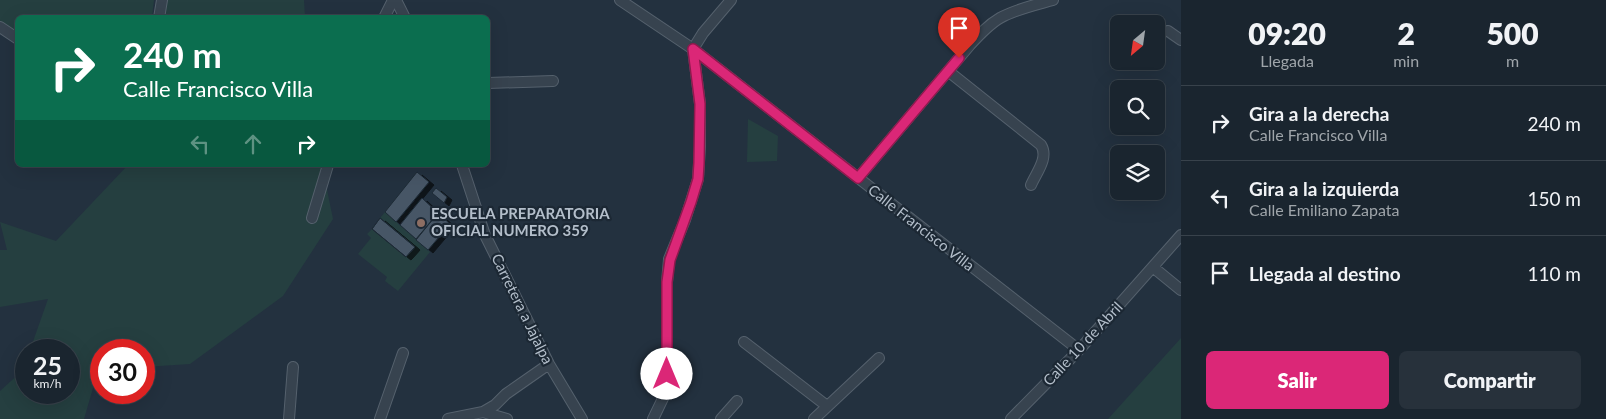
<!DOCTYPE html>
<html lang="es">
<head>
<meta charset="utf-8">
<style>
  body { margin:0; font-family:Lato,sans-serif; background:#27313b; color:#f1f3f6; height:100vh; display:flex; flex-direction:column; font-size:19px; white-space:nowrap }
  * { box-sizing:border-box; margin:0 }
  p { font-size:16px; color:#9fa5aa }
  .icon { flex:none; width:28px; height:28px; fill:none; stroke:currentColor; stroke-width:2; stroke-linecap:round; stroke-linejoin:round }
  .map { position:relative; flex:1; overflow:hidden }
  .drawer { display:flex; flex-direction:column; background:#1a252f; width:425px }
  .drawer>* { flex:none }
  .top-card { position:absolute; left:15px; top:15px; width:475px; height:152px; border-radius:8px; box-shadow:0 5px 20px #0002,0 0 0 1px #38424b; background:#0b6e4f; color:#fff; overflow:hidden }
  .needle { width:32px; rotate:209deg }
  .tools { position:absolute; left:1110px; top:15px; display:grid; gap:10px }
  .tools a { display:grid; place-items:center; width:55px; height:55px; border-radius:8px; background:#1a252f; box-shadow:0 5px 20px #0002,0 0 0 1px #38424b; font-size:25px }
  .speed { position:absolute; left:15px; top:339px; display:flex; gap:10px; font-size:25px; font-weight:700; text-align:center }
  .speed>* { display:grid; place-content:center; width:65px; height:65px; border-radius:50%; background:#1a252f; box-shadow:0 5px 20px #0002,0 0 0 1px #38424b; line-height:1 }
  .speed small { font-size:12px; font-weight:400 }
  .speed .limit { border:8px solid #d22; background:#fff; color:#111 }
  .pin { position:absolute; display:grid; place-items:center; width:42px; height:42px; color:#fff; margin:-51px -21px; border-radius:50% 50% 50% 0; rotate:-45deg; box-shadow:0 0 5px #0007 }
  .pin .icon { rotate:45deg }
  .me { position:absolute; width:55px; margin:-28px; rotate:0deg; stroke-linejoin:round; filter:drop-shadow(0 0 4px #0008) }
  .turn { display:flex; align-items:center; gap:18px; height:105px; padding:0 25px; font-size:22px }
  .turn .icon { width:65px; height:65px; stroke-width:2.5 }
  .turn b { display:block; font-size:35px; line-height:42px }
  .lanes { display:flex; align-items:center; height:48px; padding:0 25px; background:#0003; justify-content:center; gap:25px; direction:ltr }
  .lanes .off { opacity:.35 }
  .eta { display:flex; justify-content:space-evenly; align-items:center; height:85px; text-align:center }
  .eta b { font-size:30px; font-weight:800; line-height:35px }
  .action { display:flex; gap:10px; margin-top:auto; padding:10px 25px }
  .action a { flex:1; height:58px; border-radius:8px; background:#db2777; color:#fff; font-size:20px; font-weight:800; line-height:58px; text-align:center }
  .action a+a { background:#27313b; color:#f1f3f6 }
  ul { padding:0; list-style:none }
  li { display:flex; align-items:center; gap:15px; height:75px; padding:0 25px; border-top:1px solid #38424b }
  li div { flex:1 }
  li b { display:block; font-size:19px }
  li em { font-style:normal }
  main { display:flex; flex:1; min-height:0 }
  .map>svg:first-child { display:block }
</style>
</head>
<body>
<main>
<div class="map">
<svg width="1181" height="419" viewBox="0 0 1181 419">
  <defs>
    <filter id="shadow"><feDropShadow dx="5" dy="3" stdDeviation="0" flood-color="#0009"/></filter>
  </defs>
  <rect width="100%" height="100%" fill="#23313f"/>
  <path fill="#253f40" d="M 0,0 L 154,0 L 152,17 L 18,18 L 17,34 L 0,23 Z
    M 164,0 L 304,0 L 305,17 L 164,18 Z
    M 748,119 L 778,136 L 777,161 L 747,162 Z
    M 128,165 L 322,165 L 333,219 L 283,296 L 190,364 L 144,367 L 144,350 L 101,350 L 101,370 L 98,371 L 84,419 L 0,419 L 0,391 L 22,371 L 26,359 L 26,392 L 69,392 L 69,350 L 30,350 L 48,299 L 0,307 L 0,250 L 7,250 L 0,222 L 56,241 Z
    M 385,212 L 430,252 L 398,291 L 385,281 L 387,277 L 358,254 L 371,238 L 367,234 L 372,229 L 406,257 L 414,247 L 380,218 Z
    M 1181,338 L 1181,419 L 1108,419 Z"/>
  <path fill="#475766" stroke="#1e2a36" filter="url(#shadow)" d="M 417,172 L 429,182 L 396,222 L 385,212 Z
    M 436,188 L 447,197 L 444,203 L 432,193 Z
    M 422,198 L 438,213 L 416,239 L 400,225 Z
    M 438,213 L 450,224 L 428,250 L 416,240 Z
    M 380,218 L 415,247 L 406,257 L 372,229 Z
    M 380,218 L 415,247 L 406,257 L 372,229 Z"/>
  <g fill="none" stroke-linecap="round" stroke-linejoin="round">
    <g stroke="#55616d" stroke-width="12">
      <path id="minor" d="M 396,0 L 405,18
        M 620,0 L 693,49 L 1079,350
        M 159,18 L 162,0
        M 384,18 L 393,0
        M 0,27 L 18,39
        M 1168,31 L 1181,40
        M 693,49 L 703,33 L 731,0
        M 948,71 L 1041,145 C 1049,158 1036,173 1031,185
        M 488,83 L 553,81
        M 462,165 L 485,235 L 549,364 L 582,419
        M 858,178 L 970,45 C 979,35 988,25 1000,18 C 1016,9 1035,5 1053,0
        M 312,218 L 328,165
        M 1154,268 L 1181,290
        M 744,342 L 827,406
        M 483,412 L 507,419
        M 289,419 L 293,367
        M 380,419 L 403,353
        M 448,419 L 483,412 L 495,405 L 506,394 L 549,364
        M 653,419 L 667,390 L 667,282 L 669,259 L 685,220 L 698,179 L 700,147 L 700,104 L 693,49
        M 721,419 L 737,401
        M 814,419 L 879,358
        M 1011,419 L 1079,350 L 1181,235"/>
    </g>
    <use href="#minor" stroke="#37434f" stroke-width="10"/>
  </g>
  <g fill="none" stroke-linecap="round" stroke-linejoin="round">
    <g stroke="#8e194d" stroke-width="12">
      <path id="route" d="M 667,374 L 667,282 L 670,260 L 691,202 L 698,179 L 699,163 L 700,104 L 693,49 L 858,178 L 959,58"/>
    </g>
    <use href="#route" stroke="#db2777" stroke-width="9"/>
  </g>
  <circle fill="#8d6e63" stroke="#1c2834" stroke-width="2" cx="421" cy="223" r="5"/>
  <g text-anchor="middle" stroke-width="4.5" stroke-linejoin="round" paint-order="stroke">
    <g font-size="15" font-weight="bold" fill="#b3beca" stroke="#1c2834" text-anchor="start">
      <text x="431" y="219">ESCUELA PREPARATORIA<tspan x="431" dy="17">OFICIAL NUMERO 359</tspan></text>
    </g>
    <g font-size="15" fill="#b3beca" stroke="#1c2834">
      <text transform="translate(921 228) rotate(38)" y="5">Calle Francisco Villa</text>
      <text transform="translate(522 309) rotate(64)" y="5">Carretera a Jajalpa</text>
      <text transform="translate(1083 344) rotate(-47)" y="5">Calle 10 de Abril</text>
    </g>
  </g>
</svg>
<div class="tools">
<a><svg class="needle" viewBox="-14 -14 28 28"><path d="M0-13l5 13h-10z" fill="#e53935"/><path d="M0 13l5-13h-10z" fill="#9fa5aa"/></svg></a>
<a><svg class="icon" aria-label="search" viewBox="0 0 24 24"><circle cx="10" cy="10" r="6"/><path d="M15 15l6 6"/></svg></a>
<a><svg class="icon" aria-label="layers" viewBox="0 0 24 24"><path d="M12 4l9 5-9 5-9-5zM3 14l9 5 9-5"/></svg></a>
</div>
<div class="speed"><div>25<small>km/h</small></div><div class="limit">30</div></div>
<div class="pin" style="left:959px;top:58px;background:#d93025"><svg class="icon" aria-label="arrive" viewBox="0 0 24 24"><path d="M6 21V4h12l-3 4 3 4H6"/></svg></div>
<svg class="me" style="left:667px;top:374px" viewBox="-20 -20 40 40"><circle r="19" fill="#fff"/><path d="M0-13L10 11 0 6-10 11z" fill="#db2777"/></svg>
<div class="top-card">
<div class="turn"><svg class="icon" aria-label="right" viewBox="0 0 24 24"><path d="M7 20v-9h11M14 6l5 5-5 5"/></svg><div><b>240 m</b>Calle Francisco Villa</div></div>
<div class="lanes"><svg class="icon off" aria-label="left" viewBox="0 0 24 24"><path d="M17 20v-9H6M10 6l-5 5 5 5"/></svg><svg class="icon off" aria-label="ahead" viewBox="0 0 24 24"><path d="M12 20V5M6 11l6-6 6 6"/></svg><svg class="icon" aria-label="right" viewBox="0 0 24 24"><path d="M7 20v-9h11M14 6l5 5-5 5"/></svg></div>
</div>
</div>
<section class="drawer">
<div class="eta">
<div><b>09:20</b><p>Llegada</p></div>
<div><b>2</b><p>min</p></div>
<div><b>500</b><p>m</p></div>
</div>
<ul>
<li><svg class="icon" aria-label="right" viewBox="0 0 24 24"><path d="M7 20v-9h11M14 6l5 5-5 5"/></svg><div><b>Gira a la derecha</b><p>Calle Francisco Villa</p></div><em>240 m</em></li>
<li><svg class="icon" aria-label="left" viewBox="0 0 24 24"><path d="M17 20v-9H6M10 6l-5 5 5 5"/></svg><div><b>Gira a la izquierda</b><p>Calle Emiliano Zapata</p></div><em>150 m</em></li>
<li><svg class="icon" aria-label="arrive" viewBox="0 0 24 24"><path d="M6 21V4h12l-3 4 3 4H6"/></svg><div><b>Llegada al destino</b></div><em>110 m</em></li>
</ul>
<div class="action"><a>Salir</a><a>Compartir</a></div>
</section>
</main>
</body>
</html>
